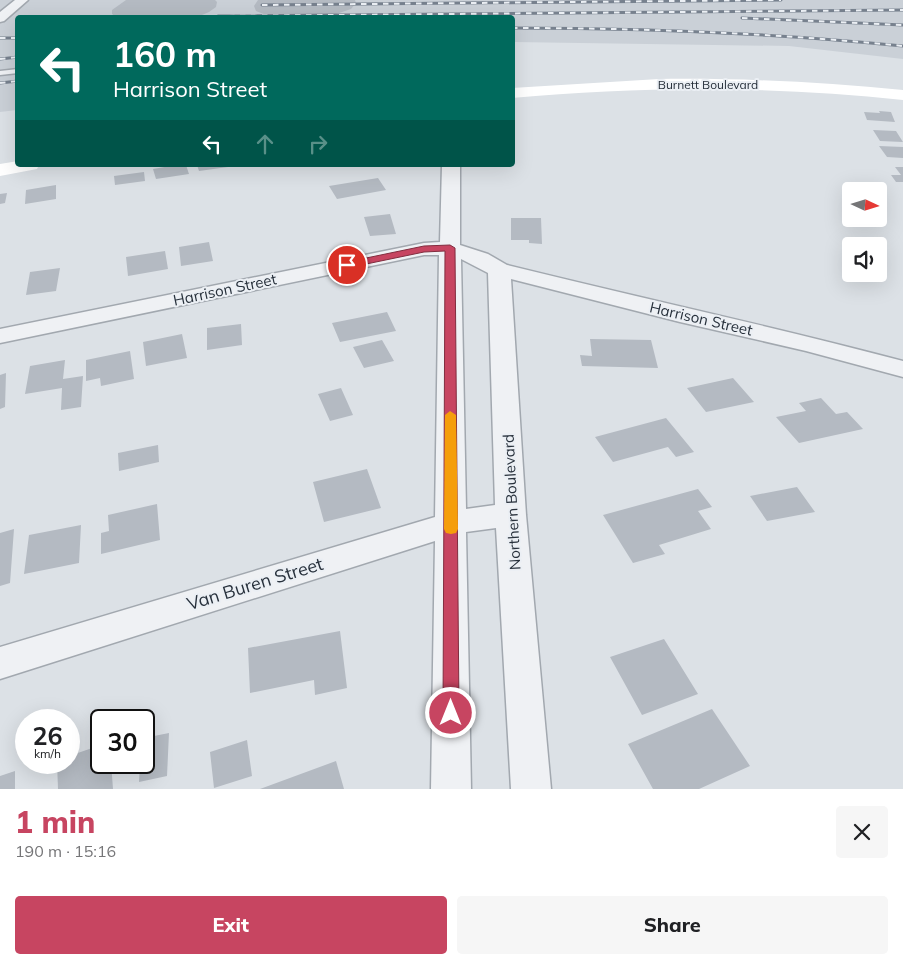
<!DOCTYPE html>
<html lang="en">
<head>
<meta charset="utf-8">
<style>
  body { margin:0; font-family:Mulish,sans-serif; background:#f6f6f6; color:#202124; height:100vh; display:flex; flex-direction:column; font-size:19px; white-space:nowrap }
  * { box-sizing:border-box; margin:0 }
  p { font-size:16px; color:#757577 }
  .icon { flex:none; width:28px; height:28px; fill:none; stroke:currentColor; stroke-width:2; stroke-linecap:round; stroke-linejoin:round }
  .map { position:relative; height:789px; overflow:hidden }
  .details { display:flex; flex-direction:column; background:#fff; flex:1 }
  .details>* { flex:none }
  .guide { position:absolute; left:15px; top:15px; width:500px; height:152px; border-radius:5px; box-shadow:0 5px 20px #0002; background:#00695c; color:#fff; overflow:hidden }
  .needle { width:32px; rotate:94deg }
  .buttons { position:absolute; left:842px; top:182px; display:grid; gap:10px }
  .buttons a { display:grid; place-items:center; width:45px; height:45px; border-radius:5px; background:#fff; box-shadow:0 5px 20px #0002; font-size:25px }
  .speed { position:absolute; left:15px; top:709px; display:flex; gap:10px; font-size:25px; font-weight:700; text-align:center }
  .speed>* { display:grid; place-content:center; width:65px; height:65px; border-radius:50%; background:#fff; box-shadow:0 5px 20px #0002; line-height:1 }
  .speed small { font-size:12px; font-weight:400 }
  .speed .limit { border:2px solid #111; border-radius:8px; background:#fff; color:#111 }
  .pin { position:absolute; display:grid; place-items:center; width:42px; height:42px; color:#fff; margin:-21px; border:2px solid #fff; border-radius:50%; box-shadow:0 1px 5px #0007 }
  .me { position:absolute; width:55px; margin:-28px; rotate:0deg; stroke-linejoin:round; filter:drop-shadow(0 0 4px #0008) }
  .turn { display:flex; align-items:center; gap:18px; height:105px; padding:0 15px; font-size:22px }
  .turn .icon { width:65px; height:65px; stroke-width:2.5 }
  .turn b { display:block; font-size:35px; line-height:42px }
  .lanes { display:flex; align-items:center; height:48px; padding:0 15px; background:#0003; justify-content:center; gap:25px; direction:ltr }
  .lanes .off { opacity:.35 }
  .round { display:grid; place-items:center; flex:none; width:52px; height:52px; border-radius:5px; background:#f6f6f6 }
  .head { display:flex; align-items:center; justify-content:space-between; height:85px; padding:0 15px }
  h1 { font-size:30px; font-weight:800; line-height:38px; color:#c74561 }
  .primary-button { display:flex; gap:10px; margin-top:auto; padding:10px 15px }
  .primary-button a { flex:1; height:58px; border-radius:5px; background:#c74561; color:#fff; font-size:20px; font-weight:800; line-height:58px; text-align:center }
  .primary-button a+a { background:#f6f6f6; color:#202124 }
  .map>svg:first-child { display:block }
</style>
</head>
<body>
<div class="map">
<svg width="903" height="789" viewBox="0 0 903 789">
  <rect width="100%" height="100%" fill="#dce1e6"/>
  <path fill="#cad0d7" d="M 0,0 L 903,0 L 903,59 L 789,46 L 513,42 L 512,18 L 18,18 L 17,110 L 0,112 Z"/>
  <path fill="#b4bac2" d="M 126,0 L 215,0 L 217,2 L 216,7 L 209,12 L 195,18 L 117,18 L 112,14 L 112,10 Z
    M 258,0 L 355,0 L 356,3 L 351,9 L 327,17 L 274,18 L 256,11 L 254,6 Z
    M 879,111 L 891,112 L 895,122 L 867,120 L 864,112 L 880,113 Z
    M 873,130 L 896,131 L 903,142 L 880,141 Z
    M 879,146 L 903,147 L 903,158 L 887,157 Z
    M 176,165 L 186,165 L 189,174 L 156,179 L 153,169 Z
    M 197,165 L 227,165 L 228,167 L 199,171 Z
    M 895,167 L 903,167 L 903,182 L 896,182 L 891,175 L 901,175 Z
    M 144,172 L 145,181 L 115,185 L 114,176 Z
    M 378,178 L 386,190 L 337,199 L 329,186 Z
    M 56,185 L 56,199 L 25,204 L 26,190 Z
    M 7,193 L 5,203 L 0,204 L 0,194 Z
    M 390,214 L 396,234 L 370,236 L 364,217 Z
    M 511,218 L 541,218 L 542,244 L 529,243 L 529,240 L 511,240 Z
    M 209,242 L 213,261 L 181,266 L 179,247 Z
    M 165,251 L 168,269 L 128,276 L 126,257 Z
    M 60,268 L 56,291 L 26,295 L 30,272 Z
    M 387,312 L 396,331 L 340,342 L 332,323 Z
    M 241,324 L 242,345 L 207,350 L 207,328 Z
    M 182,334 L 187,358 L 146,366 L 143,342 Z
    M 590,339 L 651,340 L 658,368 L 582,366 L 580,355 L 592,356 Z
    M 382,340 L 394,361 L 364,368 L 353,347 Z
    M 130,351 L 134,379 L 101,386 L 100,378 L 86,381 L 86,360 Z
    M 65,360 L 63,379 L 83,376 L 81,407 L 61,410 L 62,388 L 25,394 L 30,366 Z
    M 6,373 L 5,407 L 0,409 L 0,375 Z
    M 733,378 L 754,402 L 706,412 L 687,388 Z
    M 341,388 L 353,415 L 330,421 L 318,394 Z
    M 821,398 L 836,414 L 847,412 L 863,429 L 799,443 L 776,417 L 806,411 L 799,403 Z
    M 666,418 L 694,452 L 676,457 L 668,447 L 613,462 L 595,437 Z
    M 158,445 L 159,462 L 119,471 L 118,453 Z
    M 367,469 L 381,508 L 324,522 L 313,482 Z
    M 797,487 L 815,512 L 767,521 L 750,496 Z
    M 698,489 L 712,507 L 698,511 L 711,529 L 659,545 L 665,554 L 633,563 L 603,515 Z
    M 157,504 L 160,540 L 101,554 L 101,533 L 109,531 L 108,515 Z
    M 81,525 L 79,563 L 24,574 L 29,535 Z
    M 14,529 L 10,583 L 0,586 L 0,533 Z
    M 340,631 L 347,688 L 315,695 L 314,680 L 250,693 L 248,648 Z
    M 664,639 L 698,694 L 642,715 L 610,657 Z
    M 712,709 L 750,766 L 699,789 L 653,789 L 628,744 Z
    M 169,733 L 167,776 L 139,782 L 140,762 L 144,762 L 144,738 Z
    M 247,740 L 252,776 L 214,788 L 210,752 Z
    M 101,745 L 101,762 L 111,762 L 113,789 L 58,789 L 57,762 L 69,762 L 69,756 Z
    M 336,761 L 344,789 L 260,789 Z
    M 15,771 L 15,789 L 0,789 L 0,776 Z"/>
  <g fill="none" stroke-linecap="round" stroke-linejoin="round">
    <g stroke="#a2a8af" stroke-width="3">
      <path id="lane" d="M 18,69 L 18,73 L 0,75 L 0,71 Z"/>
    </g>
    <g stroke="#a2a8af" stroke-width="3">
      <path id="street" d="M 15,0 L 28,0 L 4,21 L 0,22 L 0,12 Z
        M 442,165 L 460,165 L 460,245 L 488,254 L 507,265 C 639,298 772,326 903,361 L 903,377 L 806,351 L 680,322 L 511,279 L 526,515 L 551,789 L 511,789 L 496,528 L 466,532 L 471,789 L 431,789 L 435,541 L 0,679 L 0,647 L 435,517 L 439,255 L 424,255 L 0,343 L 0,329 L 424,243 L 440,242 ZM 461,259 L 488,273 L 495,505 L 466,509 Z"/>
    </g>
    <use href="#lane" fill="#eff1f4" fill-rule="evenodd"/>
    <use href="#street" fill="#eff1f4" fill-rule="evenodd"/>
    <path fill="#fff" fill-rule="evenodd" d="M 659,79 C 741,78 822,82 903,90 L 903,100 C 772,86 643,86 512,98 L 512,88 Z
      M 18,161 L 18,165 L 39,165 L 37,169 L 0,176 L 0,164 Z"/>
    <g stroke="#77818e" stroke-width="3">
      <path id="rail" d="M 262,5 L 781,0
        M 218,16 L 903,10
        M 742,18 L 903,25
        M 512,28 C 643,28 773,33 903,46
        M 0,38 L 18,38
        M 0,59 L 18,57
        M 0,83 L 18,81"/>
    </g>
    <use href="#rail" stroke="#ebeff4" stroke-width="2" stroke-dasharray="5.5" stroke-linecap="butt"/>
  </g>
  <path fill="#c74561" stroke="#812d3f" d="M 450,245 L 455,248 L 459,713 L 457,719 L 451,721 L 445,719 L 443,713 L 445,251 L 424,252 L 347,268 L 342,265 L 347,262 L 424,246 Z"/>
  <path fill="#f59e0b" d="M 450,411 L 456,415 L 458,529 L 456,533 L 451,534 L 446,533 L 444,529 L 445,415 Z"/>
  <g text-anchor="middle" stroke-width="4" stroke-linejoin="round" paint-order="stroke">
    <g font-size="12" fill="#27303b" stroke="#ebeff4">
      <text x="708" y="89">Burnett Boulevard</text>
    </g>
    <g font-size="15" fill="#27303b" stroke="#ebeff4">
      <text transform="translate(225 290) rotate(-12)" y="5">Harrison Street</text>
      <text transform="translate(701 319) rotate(13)" y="5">Harrison Street</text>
      <text transform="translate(512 502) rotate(-93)" y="5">Northern Boulevard</text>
    </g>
    <g font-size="18" fill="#27303b" stroke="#ebeff4">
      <text transform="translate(255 584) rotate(-17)" y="6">Van Buren Street</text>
    </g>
  </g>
</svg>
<div class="buttons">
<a><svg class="needle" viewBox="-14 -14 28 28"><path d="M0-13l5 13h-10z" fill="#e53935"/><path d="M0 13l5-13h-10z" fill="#757577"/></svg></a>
<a><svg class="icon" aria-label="sound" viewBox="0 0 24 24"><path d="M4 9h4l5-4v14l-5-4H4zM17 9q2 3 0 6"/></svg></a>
</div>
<div class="speed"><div>26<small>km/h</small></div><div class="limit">30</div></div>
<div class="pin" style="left:347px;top:265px;background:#d93025"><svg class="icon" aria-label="arrive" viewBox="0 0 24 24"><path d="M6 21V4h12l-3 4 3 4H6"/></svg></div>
<svg class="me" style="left:451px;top:713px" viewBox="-20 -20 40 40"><circle r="17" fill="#c74561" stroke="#fff" stroke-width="3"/><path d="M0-11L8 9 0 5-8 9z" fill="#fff"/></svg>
<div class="guide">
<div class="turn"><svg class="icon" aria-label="left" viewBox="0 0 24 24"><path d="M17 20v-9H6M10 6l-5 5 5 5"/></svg><div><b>160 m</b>Harrison Street</div></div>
<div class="lanes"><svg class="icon" aria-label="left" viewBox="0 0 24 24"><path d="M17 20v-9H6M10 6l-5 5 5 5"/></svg><svg class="icon off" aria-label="ahead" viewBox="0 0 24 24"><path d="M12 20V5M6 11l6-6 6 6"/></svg><svg class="icon off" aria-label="right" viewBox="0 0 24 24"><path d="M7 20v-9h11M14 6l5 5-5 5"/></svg></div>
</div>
</div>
<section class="details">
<div class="head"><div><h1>1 min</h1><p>190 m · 15:16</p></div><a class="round"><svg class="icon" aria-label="close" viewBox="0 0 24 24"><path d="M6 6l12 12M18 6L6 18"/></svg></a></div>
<div class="primary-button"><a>Exit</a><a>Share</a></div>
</section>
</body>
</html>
